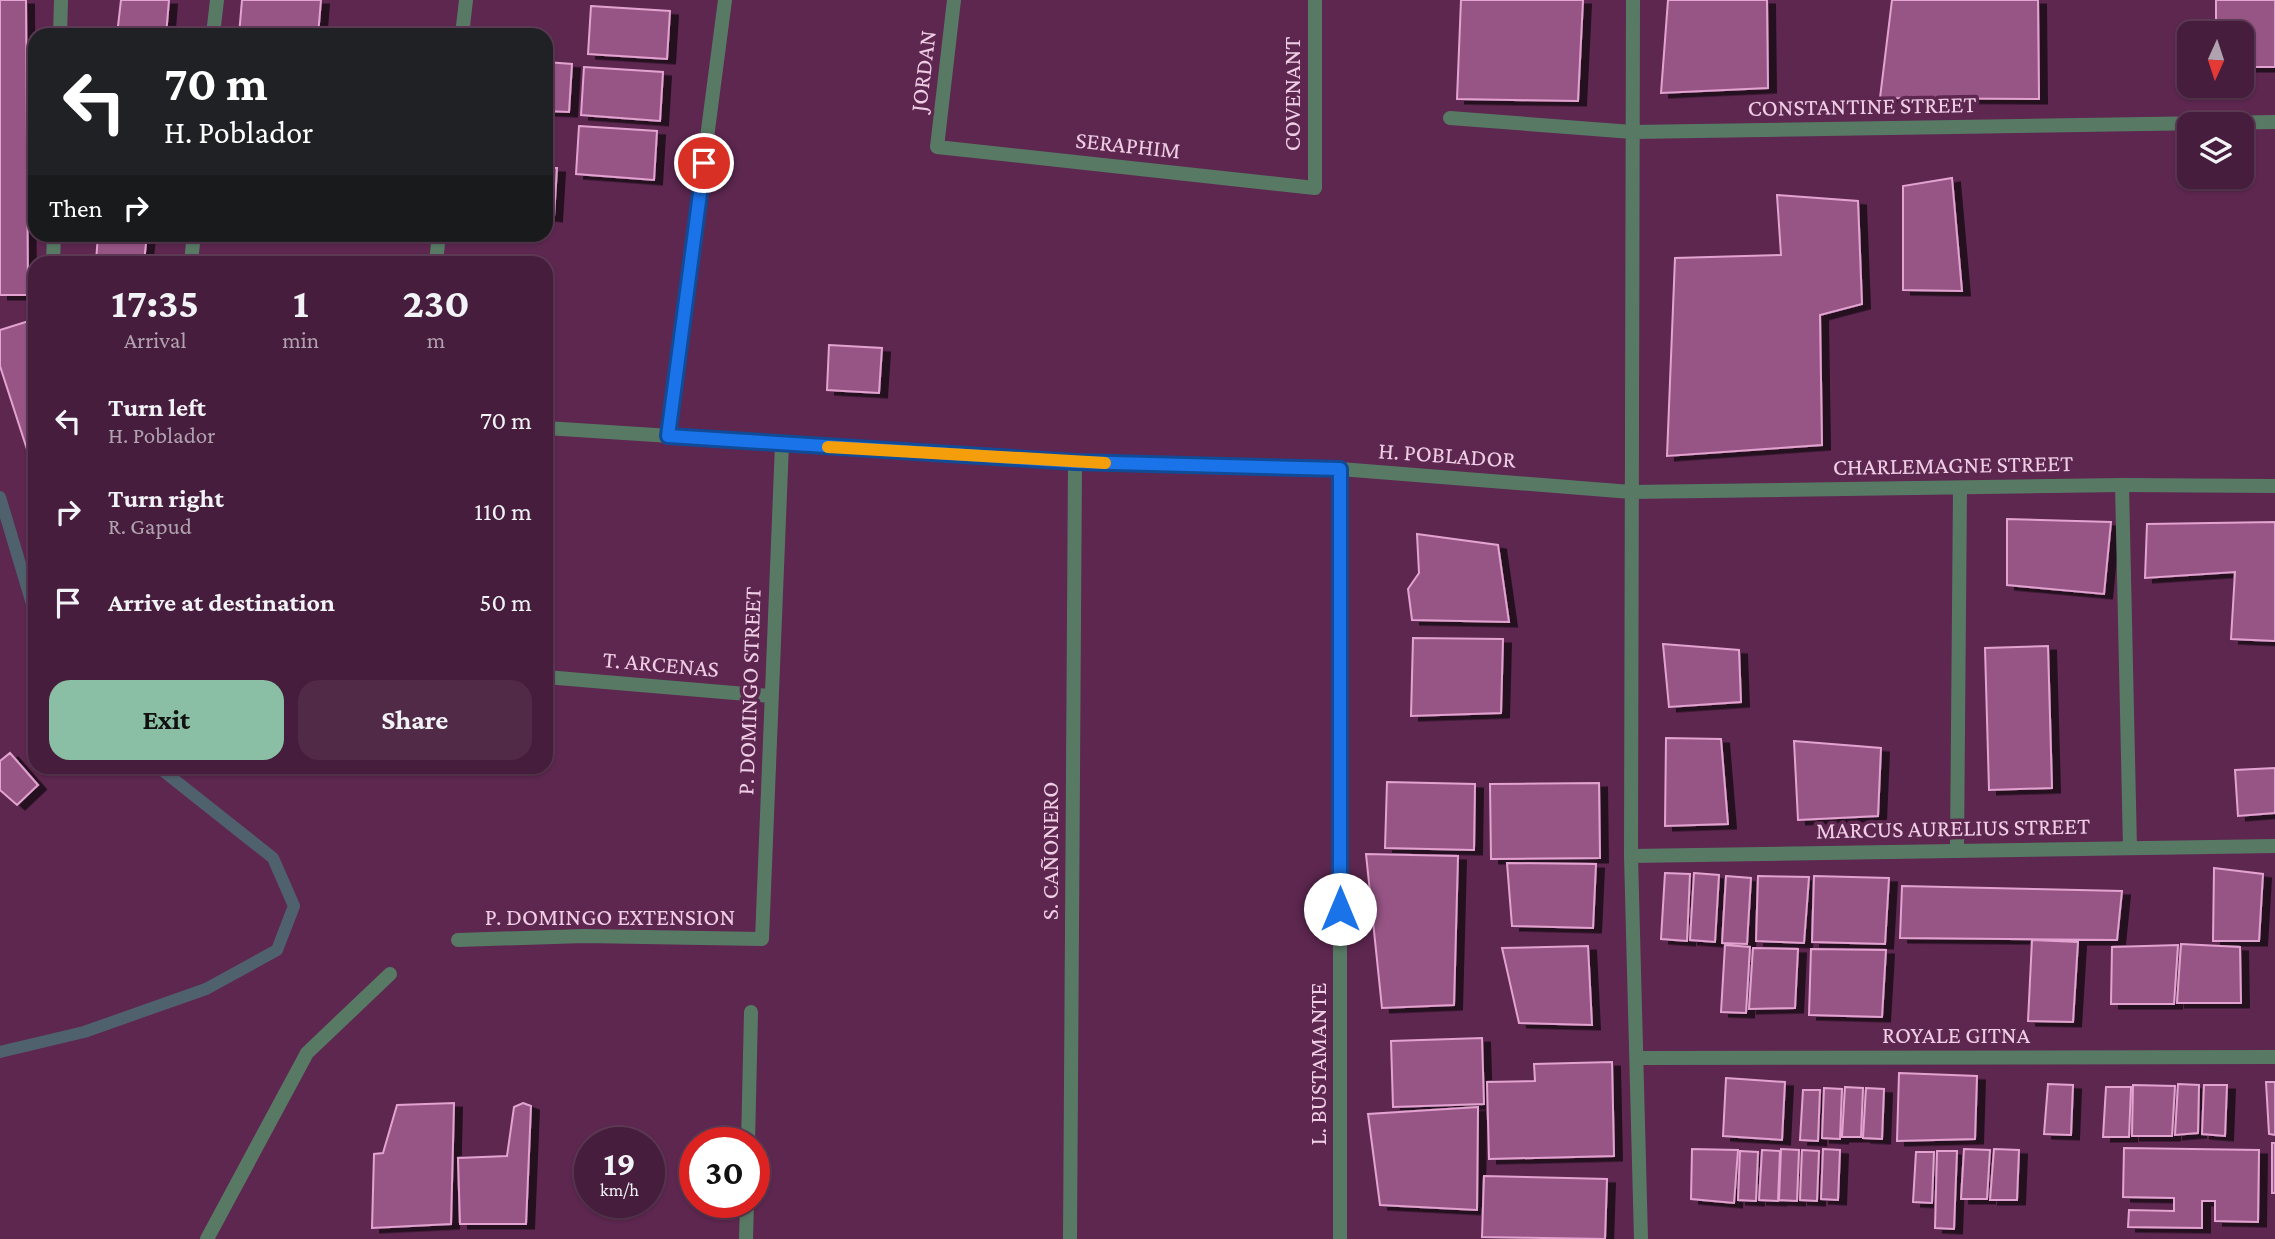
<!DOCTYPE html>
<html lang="en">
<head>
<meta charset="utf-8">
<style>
  body { margin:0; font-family:"Crimson Pro",serif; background:#502a47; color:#f1f3f6; height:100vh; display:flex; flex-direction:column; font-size:26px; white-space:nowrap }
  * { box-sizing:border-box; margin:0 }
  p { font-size:23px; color:#b0a2af }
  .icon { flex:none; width:38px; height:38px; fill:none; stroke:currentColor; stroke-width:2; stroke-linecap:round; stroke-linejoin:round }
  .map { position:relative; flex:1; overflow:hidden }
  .side { position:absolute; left:28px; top:256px; width:525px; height:518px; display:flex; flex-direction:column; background:#461d3c; border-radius:21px; box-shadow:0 2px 5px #0004,0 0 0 2px #5e3b56 }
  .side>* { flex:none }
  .guide { position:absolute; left:28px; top:28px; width:525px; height:214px; border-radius:21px; box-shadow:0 2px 5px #0004,0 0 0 2px #5e3b56; background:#202124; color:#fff; overflow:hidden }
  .needle { width:46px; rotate:183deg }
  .controls { position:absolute; left:2177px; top:21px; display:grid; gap:14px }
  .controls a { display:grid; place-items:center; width:77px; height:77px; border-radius:14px; background:#461d3c; box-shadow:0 2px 5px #0004,0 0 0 2px #5e3b56; font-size:35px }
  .speed { position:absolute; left:574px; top:1127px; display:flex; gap:14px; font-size:35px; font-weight:700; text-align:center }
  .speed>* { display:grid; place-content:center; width:91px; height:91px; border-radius:50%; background:#461d3c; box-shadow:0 2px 5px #0004,0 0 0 2px #5e3b56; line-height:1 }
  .speed small { font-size:18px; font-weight:400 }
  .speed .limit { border:10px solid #d22; background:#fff; color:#111 }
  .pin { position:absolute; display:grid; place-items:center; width:60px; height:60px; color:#fff; margin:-30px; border:4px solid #fff; border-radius:50%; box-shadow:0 2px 7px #0007 }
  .me { position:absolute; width:77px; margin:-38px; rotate:0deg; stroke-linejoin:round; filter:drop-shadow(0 0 5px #0008) }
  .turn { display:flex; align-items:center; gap:24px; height:147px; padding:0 21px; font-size:32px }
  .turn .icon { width:91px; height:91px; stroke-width:2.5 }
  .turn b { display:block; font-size:49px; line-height:60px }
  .then { display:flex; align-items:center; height:66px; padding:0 21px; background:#0003; gap:14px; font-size:26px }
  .eta { display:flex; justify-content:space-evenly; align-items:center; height:119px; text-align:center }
  .eta b { font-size:42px; font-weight:700; line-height:49px }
  .button { display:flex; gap:14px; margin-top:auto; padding:14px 21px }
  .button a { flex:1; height:80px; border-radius:21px; background:#8abfa5; color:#111; font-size:28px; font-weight:700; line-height:80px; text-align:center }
  .button a+a { background:#502a47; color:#f1f3f6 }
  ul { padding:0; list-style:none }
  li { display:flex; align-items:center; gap:21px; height:91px; padding:0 21px }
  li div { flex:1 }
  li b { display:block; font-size:26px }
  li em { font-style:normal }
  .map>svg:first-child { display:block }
</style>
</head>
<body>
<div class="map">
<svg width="2275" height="1239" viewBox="0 0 2275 1239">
  <defs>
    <filter id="shadow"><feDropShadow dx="8" dy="4.5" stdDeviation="0" flood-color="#0009"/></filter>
  </defs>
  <rect width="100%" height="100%" fill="#5d2750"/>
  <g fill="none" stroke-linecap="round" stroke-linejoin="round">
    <path stroke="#50616e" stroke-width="12" d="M 0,497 L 35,614
      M 0,1052 L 84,1032 L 206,989 L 277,950 L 294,906 L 273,858 L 157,766"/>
  </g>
  <path fill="#975486" stroke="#e3a3d0" stroke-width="2" filter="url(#shadow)" d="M 0,0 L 26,0 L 28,295 L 0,295 Z
    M 121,0 L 169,0 L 166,35 L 117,35 Z
    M 242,0 L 321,0 L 318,35 L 239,35 Z
    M 1461,0 L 1583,0 L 1578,101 L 1457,99 Z
    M 1668,0 L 1767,0 L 1768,88 L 1661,93 Z
    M 1892,0 L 2038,0 L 2039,99 L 1880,98 Z
    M 2216,0 L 2275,0 L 2275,67 L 2242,67 L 2242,33 L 2216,33 Z
    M 591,6 L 670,11 L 667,59 L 588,54 Z
    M 546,62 L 572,64 L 569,112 L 546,111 Z
    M 584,67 L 663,72 L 660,121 L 581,115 Z
    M 579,126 L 657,131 L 654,180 L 576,174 Z
    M 546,168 L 557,168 L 554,217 L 546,216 Z
    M 1952,178 L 1962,291 L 1903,290 L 1903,186 Z
    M 1777,195 L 1858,201 L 1862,304 L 1820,315 L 1822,445 L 1667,456 L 1675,258 L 1781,255 Z
    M 98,234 L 147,234 L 144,262 L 96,262 Z
    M 32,320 L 35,330 L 35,474 L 0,366 L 0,330 Z
    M 829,345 L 882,348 L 879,393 L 827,390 Z
    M 2007,519 L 2111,522 L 2104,594 L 2007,585 Z
    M 2275,522 L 2275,641 L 2231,639 L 2235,572 L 2145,578 L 2147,524 Z
    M 1417,534 L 1498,545 L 1509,622 L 1412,620 L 1408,589 L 1419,573 Z
    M 1413,638 L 1503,639 L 1501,713 L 1411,716 Z
    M 1663,644 L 1739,650 L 1741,702 L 1669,707 Z
    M 2048,646 L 2052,788 L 1989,790 L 1985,648 Z
    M 1666,738 L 1721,739 L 1728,824 L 1665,826 Z
    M 1794,741 L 1881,748 L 1878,816 L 1798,820 Z
    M 10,753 L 38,785 L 17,805 L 0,790 L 0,761 Z
    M 2275,768 L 2275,813 L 2238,816 L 2235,770 Z
    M 1387,782 L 1475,784 L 1474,850 L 1385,848 Z
    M 1599,783 L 1600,858 L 1491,859 L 1490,784 Z
    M 1366,854 L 1458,856 L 1454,1005 L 1382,1008 Z
    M 1507,863 L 1596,864 L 1593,928 L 1512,926 Z
    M 2214,868 L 2263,874 L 2259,941 L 2213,941 Z
    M 1665,873 L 1690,874 L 1687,941 L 1661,939 Z
    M 1694,873 L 1719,875 L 1715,942 L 1690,940 Z
    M 1726,876 L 1751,878 L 1747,944 L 1722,943 Z
    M 1758,876 L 1809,877 L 1804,943 L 1756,941 Z
    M 1814,876 L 1889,878 L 1885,944 L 1812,942 Z
    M 1902,886 L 2122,891 L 2117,940 L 1900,938 Z
    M 2032,940 L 2078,942 L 2073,1022 L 2028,1021 Z
    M 2181,944 L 2240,947 L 2241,1003 L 2177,1003 Z
    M 1725,945 L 1750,947 L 1746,1013 L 1721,1012 Z
    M 2178,945 L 2174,1004 L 2111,1004 L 2112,947 Z
    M 1588,946 L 1592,1025 L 1519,1023 L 1502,948 Z
    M 1753,948 L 1798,949 L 1795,1008 L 1749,1009 Z
    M 1811,949 L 1886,950 L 1882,1017 L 1809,1015 Z
    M 1482,1038 L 1484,1104 L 1393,1107 L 1391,1041 Z
    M 1612,1062 L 1614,1156 L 1489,1159 L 1487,1082 L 1535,1081 L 1534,1064 Z
    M 1899,1073 L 1977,1076 L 1975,1139 L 1897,1141 Z
    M 1726,1078 L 1785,1082 L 1782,1140 L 1723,1136 Z
    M 2266,1082 L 2275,1082 L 2275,1135 L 2269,1134 Z
    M 2048,1084 L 2073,1085 L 2071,1135 L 2044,1134 Z
    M 2178,1084 L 2199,1085 L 2198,1133 L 2175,1135 Z
    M 2133,1085 L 2175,1086 L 2172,1136 L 2132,1136 Z
    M 2204,1085 L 2227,1085 L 2225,1136 L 2202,1134 Z
    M 1845,1087 L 1863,1088 L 1861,1137 L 1842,1137 Z
    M 2106,1087 L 2131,1087 L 2129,1137 L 2103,1137 Z
    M 1824,1088 L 1842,1089 L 1840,1139 L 1822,1138 Z
    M 1866,1088 L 1884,1089 L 1882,1139 L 1863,1138 Z
    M 1803,1090 L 1820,1090 L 1818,1141 L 1800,1140 Z
    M 454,1103 L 451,1224 L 372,1228 L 374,1154 L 383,1153 L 397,1105 Z
    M 523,1103 L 531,1106 L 526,1224 L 460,1224 L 458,1158 L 507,1156 L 514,1107 Z
    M 1478,1107 L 1477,1210 L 1380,1205 L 1368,1114 Z
    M 2272,1143 L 2275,1143 L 2275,1193 L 2272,1193 Z
    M 2124,1148 L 2259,1150 L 2258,1222 L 2215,1221 L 2215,1201 L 2202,1201 L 2202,1228 L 2128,1227 L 2129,1210 L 2174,1211 L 2174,1198 L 2123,1197 Z
    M 1692,1149 L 1738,1150 L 1734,1203 L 1691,1199 Z
    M 1781,1149 L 1799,1150 L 1797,1201 L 1779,1200 Z
    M 1823,1149 L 1840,1150 L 1838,1200 L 1821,1199 Z
    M 1964,1149 L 1990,1150 L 1987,1199 L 1961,1199 Z
    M 1994,1149 L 2019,1150 L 2017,1200 L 1990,1200 Z
    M 1762,1150 L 1780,1151 L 1778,1201 L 1759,1200 Z
    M 1802,1150 L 1819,1151 L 1817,1201 L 1800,1200 Z
    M 1740,1151 L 1758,1152 L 1756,1201 L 1738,1200 Z
    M 1937,1151 L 1957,1151 L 1954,1229 L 1935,1228 Z
    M 1916,1152 L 1934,1152 L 1932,1203 L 1913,1202 Z
    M 1484,1176 L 1607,1179 L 1605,1239 L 1482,1237 Z"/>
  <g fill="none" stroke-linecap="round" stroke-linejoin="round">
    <path stroke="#587a65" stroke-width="14" d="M 2122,485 L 2130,848
      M 1957,851 L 1960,488"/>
    <path stroke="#587a65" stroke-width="14" d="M 954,0 L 937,147 L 1315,188 L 1315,0
      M 1633,0 L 1631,856 L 1641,1239
      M 60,35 L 61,0
      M 213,35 L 217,0
      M 462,35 L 466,0
      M 1450,118 L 1632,132 L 2275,122
      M 53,262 L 54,234
      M 191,262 L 194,234
      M 436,262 L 439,234
      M 546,428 L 1075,462 L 1340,469 L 1631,492 L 2122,485 L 2275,486
      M 668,436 L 725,0
      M 1340,469 L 1340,1239
      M 546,677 L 771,696
      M 1631,856 L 2275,846
      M 458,940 L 584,936 L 762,939 L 782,444
      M 1637,1058 L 2275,1057
      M 748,1143 L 751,1012
      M 207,1239 L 307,1053 L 390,974
      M 746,1239 L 747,1202
      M 1070,1239 L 1075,462"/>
  </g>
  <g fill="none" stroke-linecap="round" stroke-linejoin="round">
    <g stroke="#114b97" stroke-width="18">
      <path id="route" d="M 704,163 L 668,436 L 1075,462 L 1340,469 L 1340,909"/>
    </g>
    <use href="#route" stroke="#1a73e8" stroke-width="12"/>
    <path stroke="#f59e0b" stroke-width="12" d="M 828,447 L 1105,463"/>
  </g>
  <g text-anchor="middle" stroke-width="7" stroke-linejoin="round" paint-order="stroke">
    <g font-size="24" fill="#efcee5" stroke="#5d2750">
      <text transform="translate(923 71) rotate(-83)" y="8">JORDAN</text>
      <text transform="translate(1292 94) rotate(-90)" y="8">COVENANT</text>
      <text transform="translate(1862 106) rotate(-1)" y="8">CONSTANTINE STREET</text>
      <text transform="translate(1128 145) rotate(6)" y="8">SERAPHIM</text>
      <text transform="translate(1447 455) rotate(4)" y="8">H. POBLADOR</text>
      <text transform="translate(1953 465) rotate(-1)" y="8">CHARLEMAGNE STREET</text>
      <text transform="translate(661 664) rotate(5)" y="8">T. ARCENAS</text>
      <text transform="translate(749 691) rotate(-88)" y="8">P. DOMINGO STREET</text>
      <text transform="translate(1953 828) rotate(-1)" y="8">MARCUS AURELIUS STREET</text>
      <text transform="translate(1050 851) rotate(-90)" y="8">S. CAÑONERO</text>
      <text x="610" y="925">P. DOMINGO EXTENSION</text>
      <text x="1956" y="1043">ROYALE GITNA</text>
      <text transform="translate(1318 1064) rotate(-90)" y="8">L. BUSTAMANTE</text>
    </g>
  </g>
</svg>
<div class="controls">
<a><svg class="needle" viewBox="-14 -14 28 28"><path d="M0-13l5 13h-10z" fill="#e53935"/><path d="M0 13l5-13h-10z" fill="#b0a2af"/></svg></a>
<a><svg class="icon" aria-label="layers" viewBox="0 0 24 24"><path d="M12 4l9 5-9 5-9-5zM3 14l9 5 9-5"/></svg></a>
</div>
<div class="speed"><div>19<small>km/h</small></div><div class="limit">30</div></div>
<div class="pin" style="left:704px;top:163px;background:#d93025"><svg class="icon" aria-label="arrive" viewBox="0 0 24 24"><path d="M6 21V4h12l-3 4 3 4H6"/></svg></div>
<svg class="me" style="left:1340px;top:909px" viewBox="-20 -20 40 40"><circle r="19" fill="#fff"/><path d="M0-13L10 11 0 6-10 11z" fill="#1a73e8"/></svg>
<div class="guide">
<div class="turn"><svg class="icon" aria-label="left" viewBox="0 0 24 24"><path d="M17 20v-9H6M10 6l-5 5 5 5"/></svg><div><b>70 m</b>H. Poblador</div></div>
<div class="then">Then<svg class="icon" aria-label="right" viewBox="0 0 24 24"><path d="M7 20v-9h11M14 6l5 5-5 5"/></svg></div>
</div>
<section class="side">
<div class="eta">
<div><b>17:35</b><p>Arrival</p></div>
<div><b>1</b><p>min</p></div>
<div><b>230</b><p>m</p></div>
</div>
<ul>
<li><svg class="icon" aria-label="left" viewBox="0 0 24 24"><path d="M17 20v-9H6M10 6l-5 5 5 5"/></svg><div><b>Turn left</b><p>H. Poblador</p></div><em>70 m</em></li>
<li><svg class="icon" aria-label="right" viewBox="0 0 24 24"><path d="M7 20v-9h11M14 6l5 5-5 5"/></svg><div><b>Turn right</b><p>R. Gapud</p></div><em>110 m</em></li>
<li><svg class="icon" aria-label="arrive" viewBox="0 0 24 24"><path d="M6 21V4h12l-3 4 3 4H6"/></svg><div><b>Arrive at destination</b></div><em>50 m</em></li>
</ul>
<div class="button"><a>Exit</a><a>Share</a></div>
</section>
</div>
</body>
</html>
